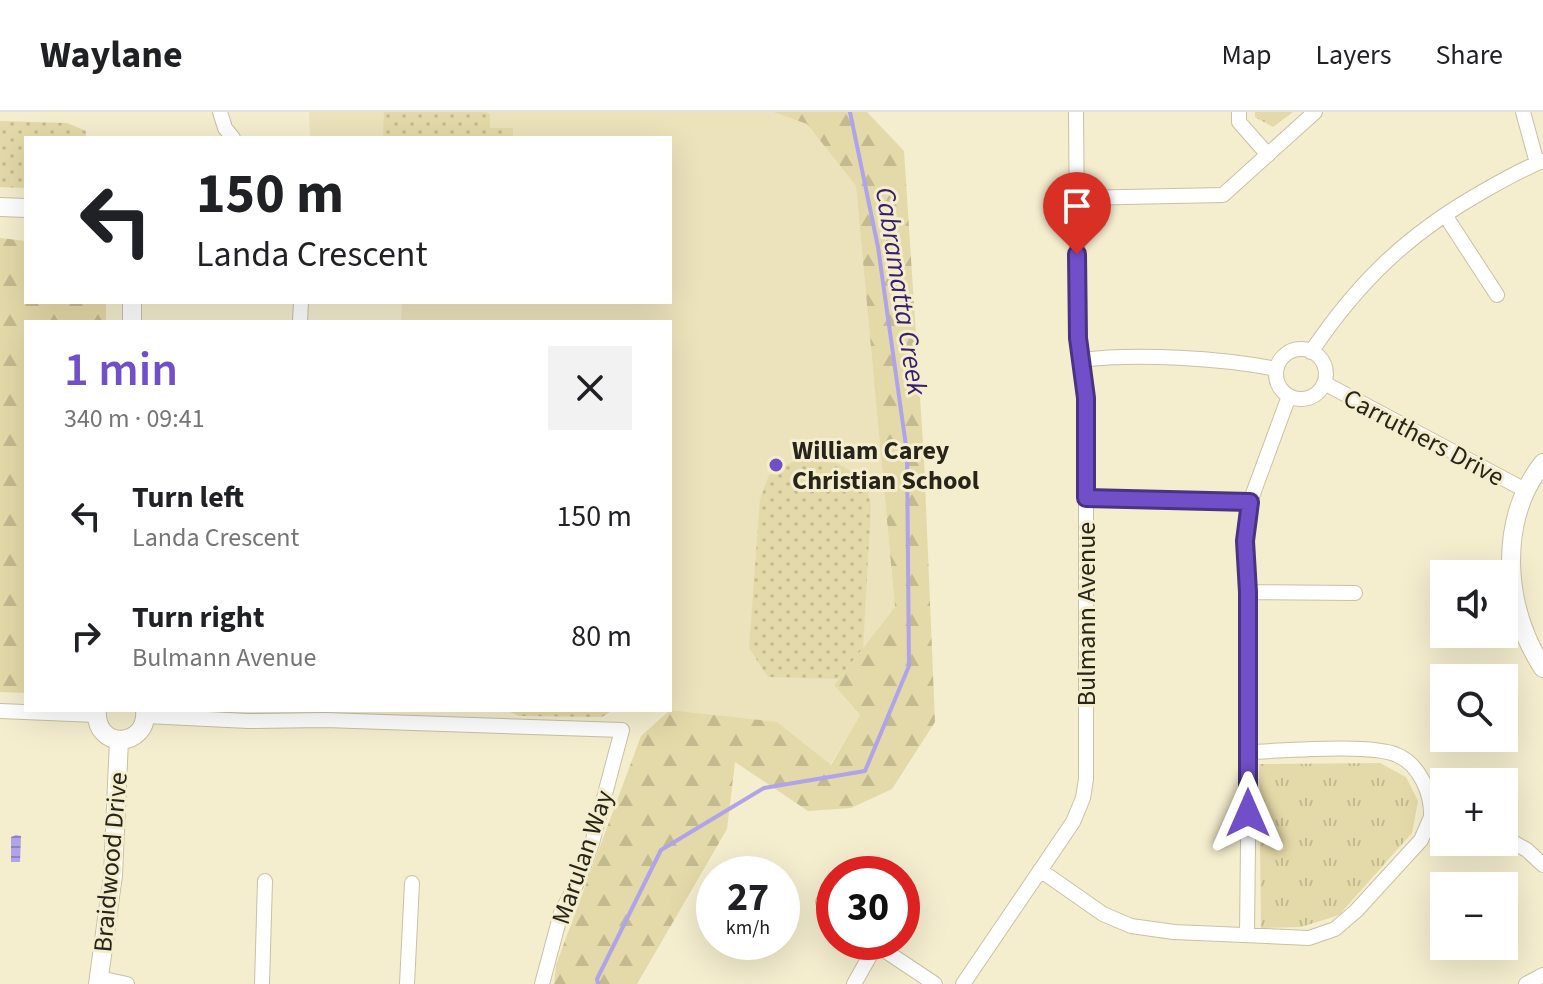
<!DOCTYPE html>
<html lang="en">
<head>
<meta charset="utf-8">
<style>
  body { margin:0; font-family:"Source Sans 3",sans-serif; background:#f2f2f2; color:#202124; height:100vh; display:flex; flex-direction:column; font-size:30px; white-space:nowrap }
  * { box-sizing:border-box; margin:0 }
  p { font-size:26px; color:#757577 }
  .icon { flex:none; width:44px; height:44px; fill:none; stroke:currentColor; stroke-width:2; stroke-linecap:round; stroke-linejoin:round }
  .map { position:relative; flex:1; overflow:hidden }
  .panel { position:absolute; left:24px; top:208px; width:648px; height:392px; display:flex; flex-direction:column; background:#fff; border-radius:0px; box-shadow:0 8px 32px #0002 }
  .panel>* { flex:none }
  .banner { position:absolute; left:24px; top:24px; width:648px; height:168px; border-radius:0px; box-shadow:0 8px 32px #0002; background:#fff; color:#202124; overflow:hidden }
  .tools { position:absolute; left:1430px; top:448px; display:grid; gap:16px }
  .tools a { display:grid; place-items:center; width:88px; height:88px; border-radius:0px; background:#fff; box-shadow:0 8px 32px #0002; font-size:40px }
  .speed { position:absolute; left:696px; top:744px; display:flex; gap:16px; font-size:40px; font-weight:700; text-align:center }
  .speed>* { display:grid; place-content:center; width:104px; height:104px; border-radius:50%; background:#fff; box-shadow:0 8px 32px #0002; line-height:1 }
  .speed small { font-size:20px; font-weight:400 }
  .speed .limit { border:12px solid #d22; background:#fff; color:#111 }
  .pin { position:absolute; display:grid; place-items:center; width:68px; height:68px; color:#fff; margin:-82px -34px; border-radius:50% 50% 50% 0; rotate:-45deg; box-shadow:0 0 8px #0007 }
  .pin .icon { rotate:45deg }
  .me { position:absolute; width:88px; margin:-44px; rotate:0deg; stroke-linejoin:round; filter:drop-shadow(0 0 6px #0008) }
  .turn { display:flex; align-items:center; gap:28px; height:168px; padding:0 40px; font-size:36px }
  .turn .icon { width:104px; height:104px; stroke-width:2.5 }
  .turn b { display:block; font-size:56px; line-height:68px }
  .round { display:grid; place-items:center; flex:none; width:84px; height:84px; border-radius:0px; background:#f2f2f2 }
  .head { display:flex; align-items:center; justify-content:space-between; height:136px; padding:0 40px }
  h1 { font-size:48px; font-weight:600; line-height:60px; color:#714fc8 }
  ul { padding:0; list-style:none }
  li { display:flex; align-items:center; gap:24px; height:120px; padding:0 40px }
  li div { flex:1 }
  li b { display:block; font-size:30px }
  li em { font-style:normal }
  header { display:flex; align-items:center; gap:48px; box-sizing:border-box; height:112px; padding:0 40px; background:#fff; border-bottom:2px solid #e0e0e0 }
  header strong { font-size:38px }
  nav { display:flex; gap:44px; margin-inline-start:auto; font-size:28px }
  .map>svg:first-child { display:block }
</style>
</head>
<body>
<header>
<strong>Waylane</strong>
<nav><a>Map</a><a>Layers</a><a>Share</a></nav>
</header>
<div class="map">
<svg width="1543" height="872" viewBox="0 0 1543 872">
  <defs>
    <pattern id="grass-dots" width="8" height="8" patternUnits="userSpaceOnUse" patternTransform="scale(2)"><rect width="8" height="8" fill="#e4d9a8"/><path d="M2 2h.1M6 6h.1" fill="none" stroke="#c4ba90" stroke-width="1.8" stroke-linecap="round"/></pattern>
    <pattern id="forest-firs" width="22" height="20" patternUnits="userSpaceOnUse" patternTransform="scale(2)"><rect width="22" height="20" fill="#e4d9a8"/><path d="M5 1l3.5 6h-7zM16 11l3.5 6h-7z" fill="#c4ba90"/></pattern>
    <pattern id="park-tufts" width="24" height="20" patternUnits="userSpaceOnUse" patternTransform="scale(2)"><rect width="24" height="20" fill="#e4d9a8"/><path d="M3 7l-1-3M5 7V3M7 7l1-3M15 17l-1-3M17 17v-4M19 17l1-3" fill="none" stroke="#c4ba90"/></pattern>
    <pattern id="water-rules" width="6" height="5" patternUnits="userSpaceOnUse" patternTransform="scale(2)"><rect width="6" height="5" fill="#b0a3e9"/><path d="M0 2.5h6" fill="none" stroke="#8f85bc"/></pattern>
  </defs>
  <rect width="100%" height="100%" fill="#f4edce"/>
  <path fill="#ece3bc" d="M 309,0 L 773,0 L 807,12 L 856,74 L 895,495 L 834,573 L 860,603 L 830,653 L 776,610 L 670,598 L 670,210 L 401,210 L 402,190 L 670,190 L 670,26 L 310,26 Z"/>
  <path fill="url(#grass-dots)" d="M 384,0 L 486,0 L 490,2 L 490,16 L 513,16 L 513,26 L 383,26 Z
    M 0,9 L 67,11 L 86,19 L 86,26 L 26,26 L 26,76 L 0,75 Z
    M 796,348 L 837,351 L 865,368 L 871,394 L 863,537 L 838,567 L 768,565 L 749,536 L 760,387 L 769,363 Z
    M 506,598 L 613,598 L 602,605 L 519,604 Z"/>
  <path fill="url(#forest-firs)" d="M 773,0 L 867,0 L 904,39 L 924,347 L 935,610 L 892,677 L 851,696 L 808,699 L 735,650 L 727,717 L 637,872 L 554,872 L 556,853 L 641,624 L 670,598 L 777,610 L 831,653 L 860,603 L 834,573 L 895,495 L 856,74 L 807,12 Z
    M 0,126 L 26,129 L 26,190 L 106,190 L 106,210 L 26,210 L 26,581 L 0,580 Z"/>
  <path fill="url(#park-tufts)" d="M 1255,0 L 1293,0 L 1273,15 L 1255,5 Z
    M 1380,651 L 1406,665 L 1418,689 L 1412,721 L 1339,803 L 1301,815 L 1261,816 L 1259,652 Z"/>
  <path fill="url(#water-rules)" d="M 16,723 L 21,724 L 20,750 L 11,750 L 11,725 Z"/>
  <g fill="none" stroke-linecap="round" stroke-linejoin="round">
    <path stroke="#b0a3e9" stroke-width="4" d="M 598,872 L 597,867 L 661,738 L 764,676 L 865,659 L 909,554 L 907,341 L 878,135 L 850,0"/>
    <g stroke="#c8c1a3" stroke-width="16">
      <path id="street" d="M 220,0 L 225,16 L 233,26
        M 1239,0 L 1239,10 L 1268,43
        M 1523,0 L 1537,51
        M 1077,86 L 1223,83 L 1315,0
        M 1445,103 L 1497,183
        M 300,210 L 301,190
        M1276 262a25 25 0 1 1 50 0a25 25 0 1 1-50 0Z
        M 1311,240 C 1359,169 1408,122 1482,80 C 1501,69 1522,57 1543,49
        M 1081,248 C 1136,241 1222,246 1276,257
        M 1324,271 L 1525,378
        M 1086,386 L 1250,390
        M 1248,480 L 1355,481
        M 0,599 L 96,603
        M 146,604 L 248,609 L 325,608 L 622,618 L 592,731 L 579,767 L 561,801 L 542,872
        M 1249,640 C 1282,639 1371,631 1397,643 C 1420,653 1432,682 1431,705 L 1444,707
        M 1504,725 L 1527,738 L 1543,753
        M 1040,758 L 1103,802 L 1131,814 L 1174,820 L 1309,826 L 1335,817 L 1356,799 L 1421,728 L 1431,705
        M 823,790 L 834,798
        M 1247,823 L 1249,640 L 1245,429 L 1250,390 L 1289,284
        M 872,830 L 935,872
        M 99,866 L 127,872
        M 262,872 L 265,769
        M 407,872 L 412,771
        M 854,872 L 876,833
        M 963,872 L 1073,710 L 1083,686 L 1086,667 L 1086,286 L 1078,226 L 1076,0
        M 1526,872 L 1543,863"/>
    </g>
    <g stroke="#c8c1a3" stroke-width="20">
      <path id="secondary" d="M 0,95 L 26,96
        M 132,190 L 132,210
        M 1543,351 C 1497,409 1504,497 1543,556
        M 97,598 C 94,639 149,636 145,598
        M 98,872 L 113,763 L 119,628"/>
    </g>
    <use href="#street" stroke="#fff" stroke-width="14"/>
    <use href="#secondary" stroke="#fff" stroke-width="18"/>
  </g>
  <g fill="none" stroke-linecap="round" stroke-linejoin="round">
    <g stroke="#493382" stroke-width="20">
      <path id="route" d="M 1077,142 L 1078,226 L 1086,286 L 1086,386 L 1250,390 L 1245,429 L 1248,480 L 1248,701"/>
    </g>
    <use href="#route" stroke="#714fc8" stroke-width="14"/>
  </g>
  <circle fill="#714fc8" stroke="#f4edce" stroke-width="3" cx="776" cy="353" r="8"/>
  <g text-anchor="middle" stroke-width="6" stroke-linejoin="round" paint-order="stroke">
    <g font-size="26" fill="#272419" stroke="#f4edce">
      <text transform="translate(1424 325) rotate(28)" y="9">Carruthers Drive</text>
      <text transform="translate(1086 502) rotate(-90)" y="9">Bulmann Avenue</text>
      <text transform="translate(582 745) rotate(-71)" y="9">Marulan Way</text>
      <text transform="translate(110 750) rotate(-85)" y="9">Braidwood Drive</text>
    </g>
    <g font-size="26" font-weight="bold" fill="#272419" stroke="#f4edce" text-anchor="start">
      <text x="792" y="347">William Carey<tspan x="792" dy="30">Christian School</tspan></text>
    </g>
    <g font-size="28" font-style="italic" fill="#371d6d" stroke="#f4edce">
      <text transform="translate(902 179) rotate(81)" y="10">Cabramatta Creek</text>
    </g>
  </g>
</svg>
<div class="tools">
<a><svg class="icon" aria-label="sound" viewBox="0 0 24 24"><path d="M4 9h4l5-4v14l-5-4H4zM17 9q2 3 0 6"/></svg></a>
<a><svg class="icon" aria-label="search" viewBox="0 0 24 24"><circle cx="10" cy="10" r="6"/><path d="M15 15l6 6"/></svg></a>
<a>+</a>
<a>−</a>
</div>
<div class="speed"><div>27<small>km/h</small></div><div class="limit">30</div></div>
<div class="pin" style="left:1077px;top:142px;background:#d93025"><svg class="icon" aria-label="arrive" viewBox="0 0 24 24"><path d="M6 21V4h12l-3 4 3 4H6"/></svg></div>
<svg class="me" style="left:1248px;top:701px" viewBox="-20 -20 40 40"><path d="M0-17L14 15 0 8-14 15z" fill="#714fc8" stroke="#fff" stroke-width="4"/></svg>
<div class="banner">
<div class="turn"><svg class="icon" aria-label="left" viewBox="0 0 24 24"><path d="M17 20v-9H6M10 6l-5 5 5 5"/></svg><div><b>150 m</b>Landa Crescent</div></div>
</div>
<section class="panel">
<div class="head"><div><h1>1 min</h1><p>340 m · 09:41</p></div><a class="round"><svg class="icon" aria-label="close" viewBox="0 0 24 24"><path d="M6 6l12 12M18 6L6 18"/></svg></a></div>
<ul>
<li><svg class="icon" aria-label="left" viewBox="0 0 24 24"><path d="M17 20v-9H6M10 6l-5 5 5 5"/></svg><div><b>Turn left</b><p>Landa Crescent</p></div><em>150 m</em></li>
<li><svg class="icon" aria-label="right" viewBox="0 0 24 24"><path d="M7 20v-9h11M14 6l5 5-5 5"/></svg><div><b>Turn right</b><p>Bulmann Avenue</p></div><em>80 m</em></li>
</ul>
</section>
</div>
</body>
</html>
